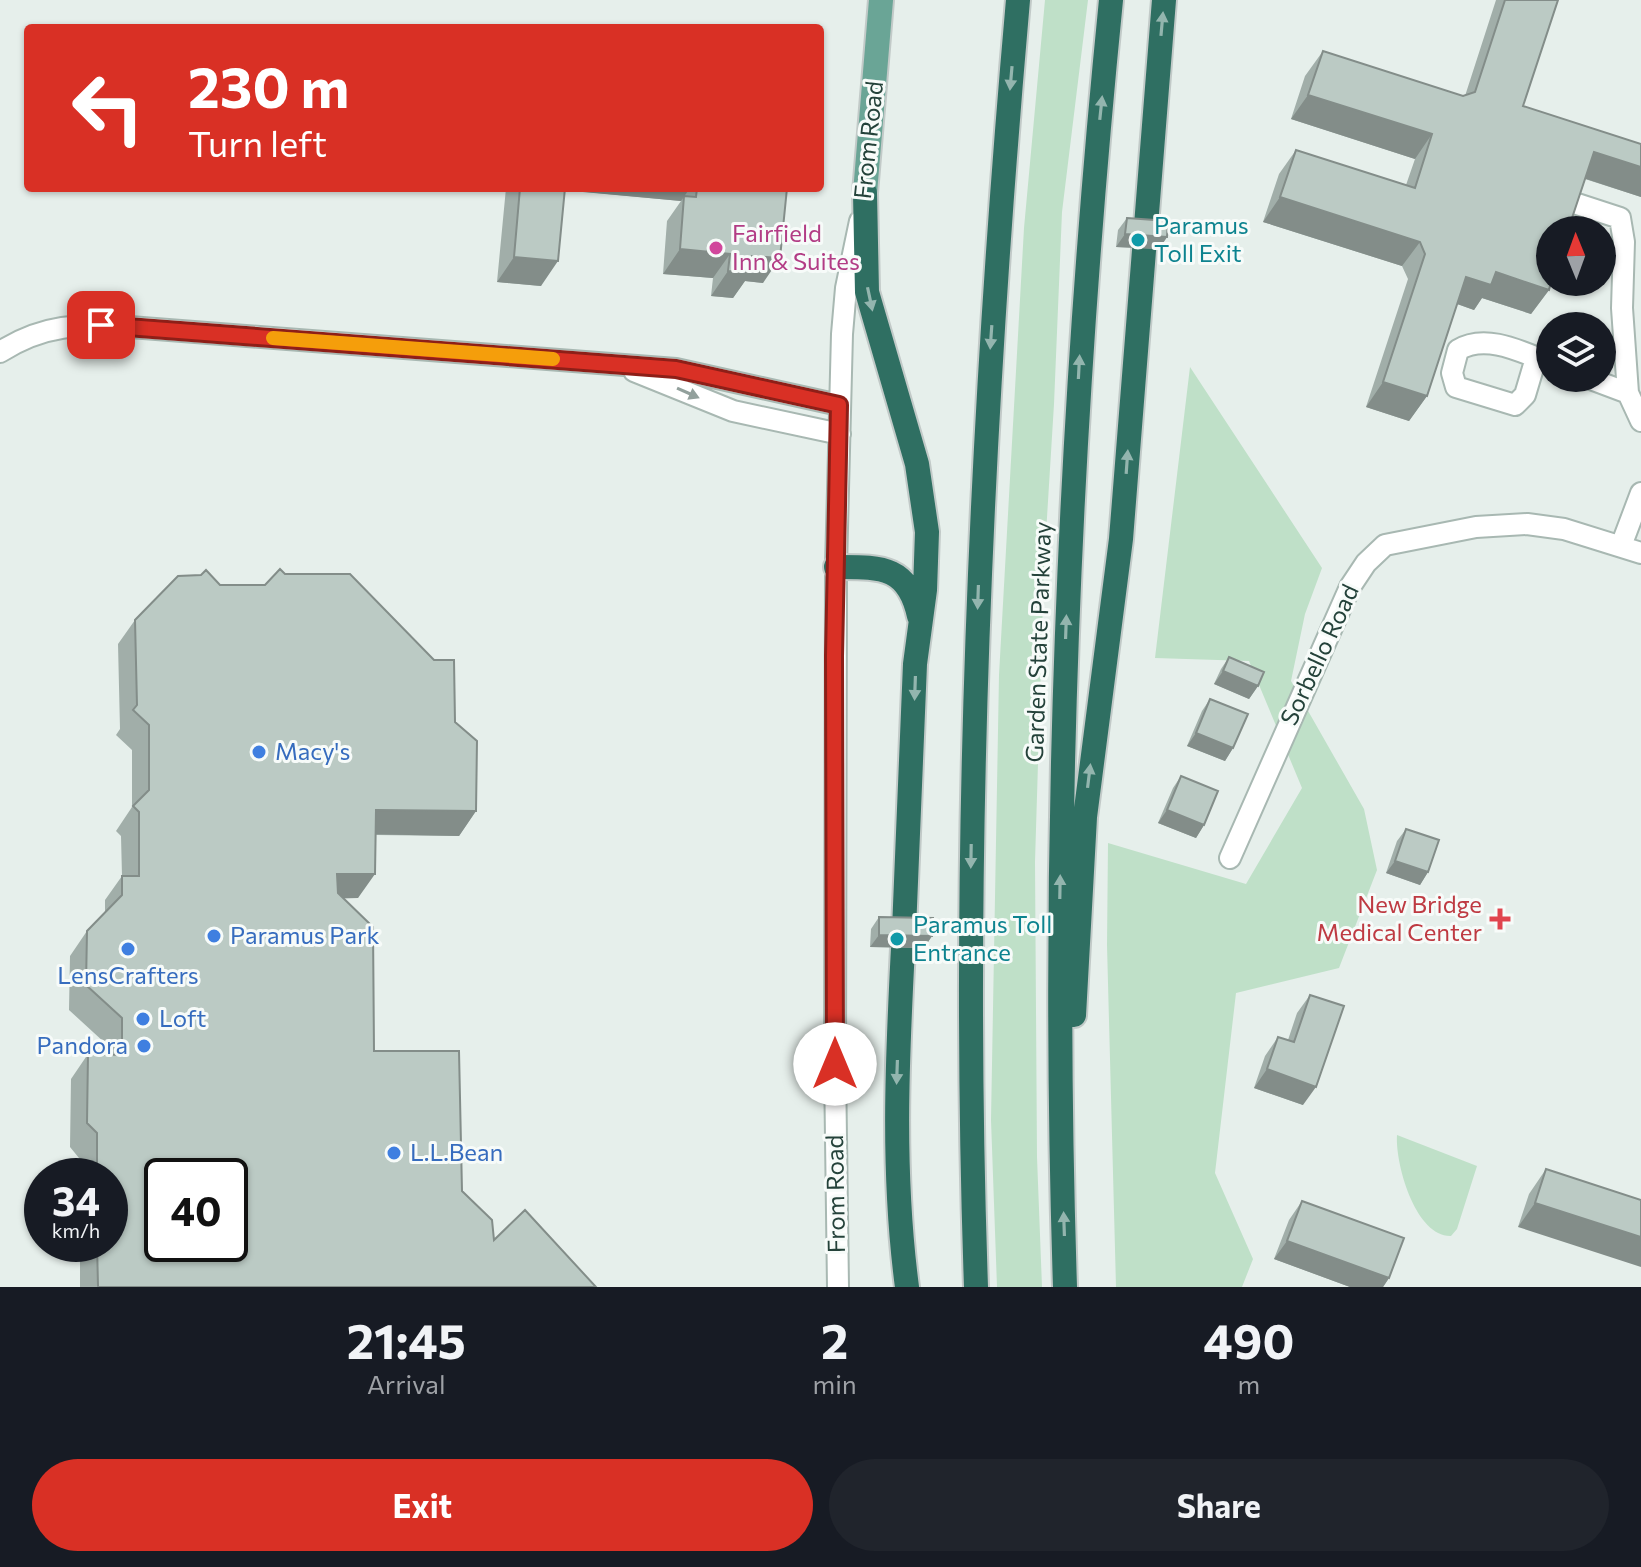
<!DOCTYPE html>
<html lang="en">
<head>
<meta charset="utf-8">
<style>
  body { margin:0; font-family:Commissioner,sans-serif; background:#20242c; color:#f1f3f6; height:100vh; display:flex; flex-direction:column; font-size:30px; white-space:nowrap }
  * { box-sizing:border-box; margin:0 }
  p { font-size:26px; color:#9ea1a6 }
  .icon { flex:none; width:44px; height:44px; fill:none; stroke:currentColor; stroke-width:2; stroke-linecap:round; stroke-linejoin:round }
  .map { position:relative; height:1287px; overflow:hidden }
  .drawer { display:flex; flex-direction:column; background:#171b24; flex:1 }
  .drawer>* { flex:none }
  .guide { position:absolute; left:24px; top:24px; width:800px; height:168px; border-radius:8px; box-shadow:0 2px 6px #0004; background:#d93025; color:#fff; overflow:hidden }
  .needle { width:52px; rotate:359deg }
  .tools { position:absolute; left:1536px; top:216px; display:grid; gap:16px }
  .tools a { display:grid; place-items:center; width:80px; height:80px; border-radius:50%; background:#171b24; box-shadow:0 2px 6px #0004; font-size:40px }
  .speed { position:absolute; left:24px; top:1158px; display:flex; gap:16px; font-size:40px; font-weight:700; text-align:center }
  .speed>* { display:grid; place-content:center; width:104px; height:104px; border-radius:50%; background:#171b24; box-shadow:0 2px 6px #0004; line-height:1 }
  .speed small { font-size:20px; font-weight:400 }
  .speed .limit { border:4px solid #111; border-radius:12px; background:#fff; color:#111 }
  .pin { position:absolute; display:grid; place-items:center; width:68px; height:68px; color:#fff; margin:-34px; border-radius:16px; box-shadow:0 4px 12px #0006 }
  .me { position:absolute; width:88px; margin:-44px; rotate:0deg; stroke-linejoin:round; filter:drop-shadow(0 0 6px #0008) }
  .turn { display:flex; align-items:center; gap:28px; height:168px; padding:0 32px; font-size:36px }
  .turn .icon { width:104px; height:104px; stroke-width:2.5 }
  .turn b { display:block; font-size:56px; line-height:68px }
  .eta { display:flex; justify-content:space-evenly; align-items:center; height:136px; text-align:center }
  .eta b { font-size:48px; font-weight:700; line-height:56px }
  .primary-button { display:flex; gap:16px; margin-top:auto; padding:16px 32px }
  .primary-button a { flex:1; height:92px; border-radius:48px; background:#d93025; color:#fff; font-size:32px; font-weight:700; line-height:92px; text-align:center }
  .primary-button a+a { background:#20242c; color:#f1f3f6 }
  .map>svg:first-child { display:block }
</style>
</head>
<body>
<div class="map">
<svg width="1641" height="1287" viewBox="0 0 1641 1287">
  <rect width="100%" height="100%" fill="#e6efeb"/>
  <path fill="#bfe0c8" d="M 1045,0 L 1088,0 L 1062,212 L 1054,404 L 1044,566 L 1035,862 L 1037,1157 L 1042,1287 L 997,1287 L 991,1120 L 999,675 L 1024,228 Z
    M 1190,367 L 1322,568 L 1305,614 L 1291,681 L 1364,809 L 1377,870 L 1339,968 L 1236,993 L 1215,1173 L 1253,1259 L 1242,1287 L 1116,1287 L 1107,945 L 1108,843 L 1246,884 L 1302,788 L 1249,661 L 1155,658 Z
    M 1397,1135 L 1477,1166 L 1457,1229 L 1451,1236 C 1415,1237 1395,1163 1397,1135 Z"/>
  <g fill="none" stroke-linecap="round" stroke-linejoin="round">
    <g stroke="#a8b8b2" stroke-width="24">
      <path id="minor" d="M 1571,202 L 1620,218 L 1624,242 L 1622,308 L 1628,393 L 1641,421
        M 0,352 C 44,324 79,324 130,327 L 676,369 L 839,405
        M 1536,358 L 1525,395 L 1515,405 L 1456,387 L 1452,373 L 1458,350 C 1486,333 1522,352 1550,363
        M 634,371 L 733,411 L 840,434
        M 1588,378 L 1628,393
        M 1621,546 L 1641,493
        M 1230,858 L 1350,587 L 1366,563 L 1385,545 L 1476,527 L 1527,524 L 1564,529 L 1641,553
        M 838,1287 L 835,1064 L 836,567 L 842,334 L 846,288 L 860,221"/>
    </g>
    <g stroke="#c2cac8" stroke-width="28">
      <path id="major" d="M 865,193 L 881,0"/>
    </g>
    <g stroke="#c2cac8" stroke-width="28">
      <path id="highway" d="M 865,193 L 867,292 L 917,464 L 927,532 L 925,590 L 915,664 L 904,930
        M 836,567 C 880,567 908,565 919,616
        M 903,948 C 897,1062 892,1174 907,1287
        M 1074,1015 L 1085,817 L 1121,539 L 1164,0
        M 976,1287 C 961,857 980,428 1018,0
        M 1065,1287 C 1051,857 1068,428 1111,0"/>
    </g>
    <use href="#minor" stroke="#fff" stroke-width="20"/>
    <use href="#major" stroke="#6aa596" stroke-width="24"/>
    <use href="#highway" stroke="#2f6f62" stroke-width="24"/>
  </g>
  <path fill="#a1aea9" d="M 1496,0 L 1558,0 L 1523,106 L 1641,144 L 1641,197 L 1585,179 L 1549,290 L 1531,314 L 1482,298 L 1474,310 L 1457,304 L 1427,396 L 1409,421 L 1366,407 L 1408,279 L 1402,266 L 1263,222 L 1279,174 L 1296,150 L 1406,185 L 1415,159 L 1291,119 L 1305,76 L 1323,51 L 1463,96 L 1465,96 Z
    M 506,188 L 787,188 L 763,283 L 745,281 L 733,298 L 711,296 L 713,278 L 663,274 L 667,221 L 681,201 L 565,190 L 541,286 L 497,282 Z
    M 1127,218 L 1167,237 L 1159,249 L 1116,247 L 1118,230 Z
    M 220,585 L 455,722 L 476,811 L 459,836 L 376,835 L 358,898 L 343,898 L 374,1051 L 462,1191 L 494,1240 L 596,1287 L 80,1287 L 80,1244 L 110,1244 L 110,1176 L 80,1176 L 79,1158 L 70,1147 L 71,1079 L 88,1054 L 105,1054 L 105,1043 L 69,1010 L 70,956 L 87,931 L 105,913 L 105,900 L 122,876 L 121,836 L 116,831 L 132,807 L 132,750 L 116,735 L 120,729 L 118,644 L 135,620 Z
    M 1229,657 L 1258,686 L 1249,699 L 1214,684 L 1221,669 Z
    M 1210,699 L 1233,748 L 1225,761 L 1187,746 L 1202,711 Z
    M 1181,776 L 1204,825 L 1196,838 L 1158,823 L 1173,788 Z
    M 1406,829 L 1428,872 L 1420,885 L 1386,873 L 1397,841 Z
    M 879,917 L 932,936 L 924,948 L 870,947 L 871,929 Z
    M 1310,995 L 1303,1105 L 1254,1088 L 1265,1056 L 1278,1037 L 1288,1040 L 1297,1013 Z
    M 1546,1169 L 1641,1200 L 1518,1227 L 1529,1194 Z
    M 1302,1201 L 1389,1278 L 1383,1287 L 1350,1287 L 1274,1259 L 1289,1220 Z"/>
  <path fill="#838d89" d="M 1308,95 L 1432,134 L 1415,159 L 1291,119 Z
    M 1594,152 L 1641,167 L 1641,197 L 1577,176 Z
    M 550,188 L 690,188 L 681,201 L 550,189 Z
    M 1280,197 L 1420,242 L 1402,266 L 1263,222 Z
    M 1125,234 L 1167,237 L 1159,249 L 1116,247 Z
    M 680,249 L 730,254 L 713,278 L 663,274 Z
    M 752,256 L 780,258 L 763,283 L 745,281 L 733,298 L 711,296 L 728,271 Z
    M 514,257 L 558,261 L 541,286 L 497,282 Z
    M 1496,272 L 1549,290 L 1531,314 L 1482,298 L 1474,310 L 1449,301 L 1466,277 Z
    M 1383,382 L 1427,396 L 1409,421 L 1366,407 Z
    M 1223,671 L 1258,686 L 1249,699 L 1214,684 Z
    M 1196,733 L 1233,748 L 1225,761 L 1187,746 Z
    M 376,810 L 476,811 L 459,836 L 359,834 Z
    M 1167,810 L 1204,825 L 1196,838 L 1158,823 Z
    M 1395,861 L 1428,872 L 1420,885 L 1386,873 Z
    M 337,874 L 375,874 L 358,898 L 320,899 Z
    M 879,935 L 932,936 L 924,948 L 870,947 Z
    M 1267,1069 L 1316,1087 L 1303,1105 L 1254,1088 Z
    M 1535,1203 L 1641,1237 L 1641,1267 L 1518,1227 Z
    M 1287,1241 L 1389,1278 L 1383,1287 L 1350,1287 L 1274,1259 Z"/>
  <path fill="#bbcac4" stroke="#838d89" stroke-width="2" fill-rule="evenodd" d="M 1505,0 L 1558,0 L 1523,106 L 1641,144 L 1641,167 L 1594,152 L 1568,230 L 1550,230 L 1550,282 L 1551,282 L 1549,290 L 1496,272 L 1491,285 L 1466,277 L 1427,396 L 1383,382 L 1425,254 L 1420,242 L 1280,197 L 1296,150 L 1415,188 L 1432,134 L 1308,95 L 1323,51 L 1463,96 L 1475,92 Z
    M 520,188 L 565,188 L 558,261 L 514,257 Z
    M 697,188 L 787,188 L 780,258 L 752,256 L 751,273 L 728,271 L 730,254 L 680,249 L 684,196 L 696,197 Z
    M 1127,218 L 1168,221 L 1167,237 L 1125,234 Z
    M 280,569 L 285,574 L 350,574 L 434,660 L 454,660 L 455,722 L 477,741 L 476,811 L 376,810 L 375,874 L 337,874 L 338,893 L 373,927 L 374,1051 L 459,1051 L 462,1191 L 492,1220 L 494,1240 L 525,1210 L 596,1287 L 99,1287 L 98,1286 L 97,1244 L 110,1244 L 110,1176 L 97,1176 L 97,1133 L 87,1123 L 88,1054 L 122,1055 L 122,1018 L 86,985 L 87,931 L 122,895 L 122,876 L 139,876 L 139,812 L 133,806 L 149,790 L 149,725 L 133,710 L 137,705 L 135,620 L 178,576 L 201,575 L 206,570 L 220,585 L 265,585 ZM 162,1176 L 230,1176 L 230,1244 L 162,1244 Z
    M 1229,657 L 1264,672 L 1258,686 L 1223,671 Z
    M 1210,699 L 1248,714 L 1233,748 L 1196,733 Z
    M 1181,776 L 1218,791 L 1204,825 L 1167,810 Z
    M 1406,829 L 1439,840 L 1428,872 L 1395,861 Z
    M 879,917 L 933,918 L 932,936 L 879,935 Z
    M 1310,995 L 1344,1006 L 1316,1087 L 1267,1069 L 1278,1037 L 1294,1042 Z
    M 1546,1169 L 1641,1200 L 1641,1237 L 1535,1203 Z
    M 1302,1201 L 1404,1238 L 1389,1278 L 1287,1241 Z"/>
  <defs><path id="oneway-solid" d="M-6-.8H1V-3.2L6.5 0L1 3.2V.8H-6Z" transform="scale(2)"/></defs>
  <g fill="#93b5ae">
    <use href="#oneway-solid" transform="translate(1162 24) rotate(-85)"/>
    <use href="#oneway-solid" transform="translate(1011 78) rotate(95)"/>
    <use href="#oneway-solid" transform="translate(1101 108) rotate(-84)"/>
    <use href="#oneway-solid" transform="translate(870 299) rotate(78)"/>
    <use href="#oneway-solid" transform="translate(991 337) rotate(94)"/>
    <use href="#oneway-solid" transform="translate(1079 367) rotate(-87)"/>
    <use href="#oneway-solid" transform="translate(1127 462) rotate(-86)"/>
    <use href="#oneway-solid" transform="translate(978 597) rotate(92)"/>
    <use href="#oneway-solid" transform="translate(1066 627) rotate(-88)"/>
    <use href="#oneway-solid" transform="translate(915 688) rotate(92)"/>
    <use href="#oneway-solid" transform="translate(1089 776) rotate(-83)"/>
    <use href="#oneway-solid" transform="translate(971 856) rotate(91)"/>
    <use href="#oneway-solid" transform="translate(1060 887) rotate(-89)"/>
    <use href="#oneway-solid" transform="translate(897 1072) rotate(92)"/>
    <use href="#oneway-solid" transform="translate(1064 1224) rotate(-92)"/>
  </g>
  <use fill="#92a09c" href="#oneway-solid" transform="translate(688 393) rotate(24)"/>
  <g fill="none" stroke-linecap="round" stroke-linejoin="round">
    <g stroke="#8d1f18" stroke-width="20">
      <path id="route" d="M 101,325 L 676,369 L 839,405 L 834,656 L 835,1064"/>
    </g>
    <use href="#route" stroke="#d93025" stroke-width="14"/>
    <path stroke="#f59e0b" stroke-width="14" d="M 273,338 L 553,359"/>
  </g>
  <g fill="#0f9aa8" stroke="#f7fbf9" stroke-width="3">
    <circle cx="1138" cy="240" r="8"/>
    <circle cx="897" cy="939" r="8"/>
  </g>
  <circle fill="#d1479c" stroke="#f7fbf9" stroke-width="3" cx="716" cy="248" r="8"/>
  <g fill="#3f7fe0" stroke="#f7fbf9" stroke-width="3">
    <circle cx="259" cy="752" r="8"/>
    <circle cx="214" cy="936" r="8"/>
    <circle cx="128" cy="949" r="8"/>
    <circle cx="143" cy="1019" r="8"/>
    <circle cx="144" cy="1046" r="8"/>
    <circle cx="394" cy="1153" r="8"/>
  </g>
  <path fill="#e0444e" stroke="#f7fbf9" stroke-width="3" d="M1496 907h8v8h8v8h-8v8h-8v-8h-8v-8h8z"/>
  <g text-anchor="middle" stroke-width="6" stroke-linejoin="round" paint-order="stroke">
    <g font-size="24" fill="#24423a" stroke="#f7fbf9">
      <text transform="translate(869 140) rotate(-84)" y="8">From Road</text>
      <text transform="translate(1039 642) rotate(-88)" y="8">Garden State Parkway</text>
      <text transform="translate(1320 655) rotate(-65)" y="8">Sorbello Road</text>
      <text transform="translate(836 1194) rotate(-91)" y="8">From Road</text>
    </g>
    <g font-size="24" fill="#0d838f" stroke="#f7fbf9" text-anchor="start">
      <text x="1154" y="234">Paramus<tspan x="1154" dy="28">Toll Exit</tspan></text>
      <text x="913" y="933">Paramus Toll<tspan x="913" dy="28">Entrance</tspan></text>
    </g>
    <g font-size="24" fill="#b23c85" stroke="#f7fbf9" text-anchor="start">
      <text x="732" y="242">Fairfield<tspan x="732" dy="28">Inn &amp; Suites</tspan></text>
    </g>
    <g font-size="24" fill="#366cbe" stroke="#f7fbf9" text-anchor="start">
      <text x="275" y="760">Macy's</text>
      <text x="230" y="944">Paramus Park</text>
      <text x="128" y="984" text-anchor="middle">LensCrafters</text>
      <text x="159" y="1027">Loft</text>
      <text x="128" y="1054" text-anchor="end">Pandora</text>
      <text x="410" y="1161">L.L.Bean</text>
    </g>
    <g font-size="24" fill="#be3a42" stroke="#f7fbf9" text-anchor="end">
      <text x="1482" y="913">New Bridge<tspan x="1482" dy="28">Medical Center</tspan></text>
    </g>
  </g>
</svg>
<div class="tools">
<a><svg class="needle" viewBox="-14 -14 28 28"><path d="M0-13l5 13h-10z" fill="#e53935"/><path d="M0 13l5-13h-10z" fill="#9ea1a6"/></svg></a>
<a><svg class="icon" aria-label="layers" viewBox="0 0 24 24"><path d="M12 4l9 5-9 5-9-5zM3 14l9 5 9-5"/></svg></a>
</div>
<div class="speed"><div>34<small>km/h</small></div><div class="limit">40</div></div>
<div class="pin" style="left:101px;top:325px;background:#d93025"><svg class="icon" aria-label="arrive" viewBox="0 0 24 24"><path d="M6 21V4h12l-3 4 3 4H6"/></svg></div>
<svg class="me" style="left:835px;top:1064px" viewBox="-20 -20 40 40"><circle r="19" fill="#fff"/><path d="M0-13L10 11 0 6-10 11z" fill="#d93025"/></svg>
<div class="guide">
<div class="turn"><svg class="icon" aria-label="left" viewBox="0 0 24 24"><path d="M17 20v-9H6M10 6l-5 5 5 5"/></svg><div><b>230 m</b>Turn left</div></div>
</div>
</div>
<section class="drawer">
<div class="eta">
<div><b>21:45</b><p>Arrival</p></div>
<div><b>2</b><p>min</p></div>
<div><b>490</b><p>m</p></div>
</div>
<div class="primary-button"><a>Exit</a><a>Share</a></div>
</section>
</body>
</html>
